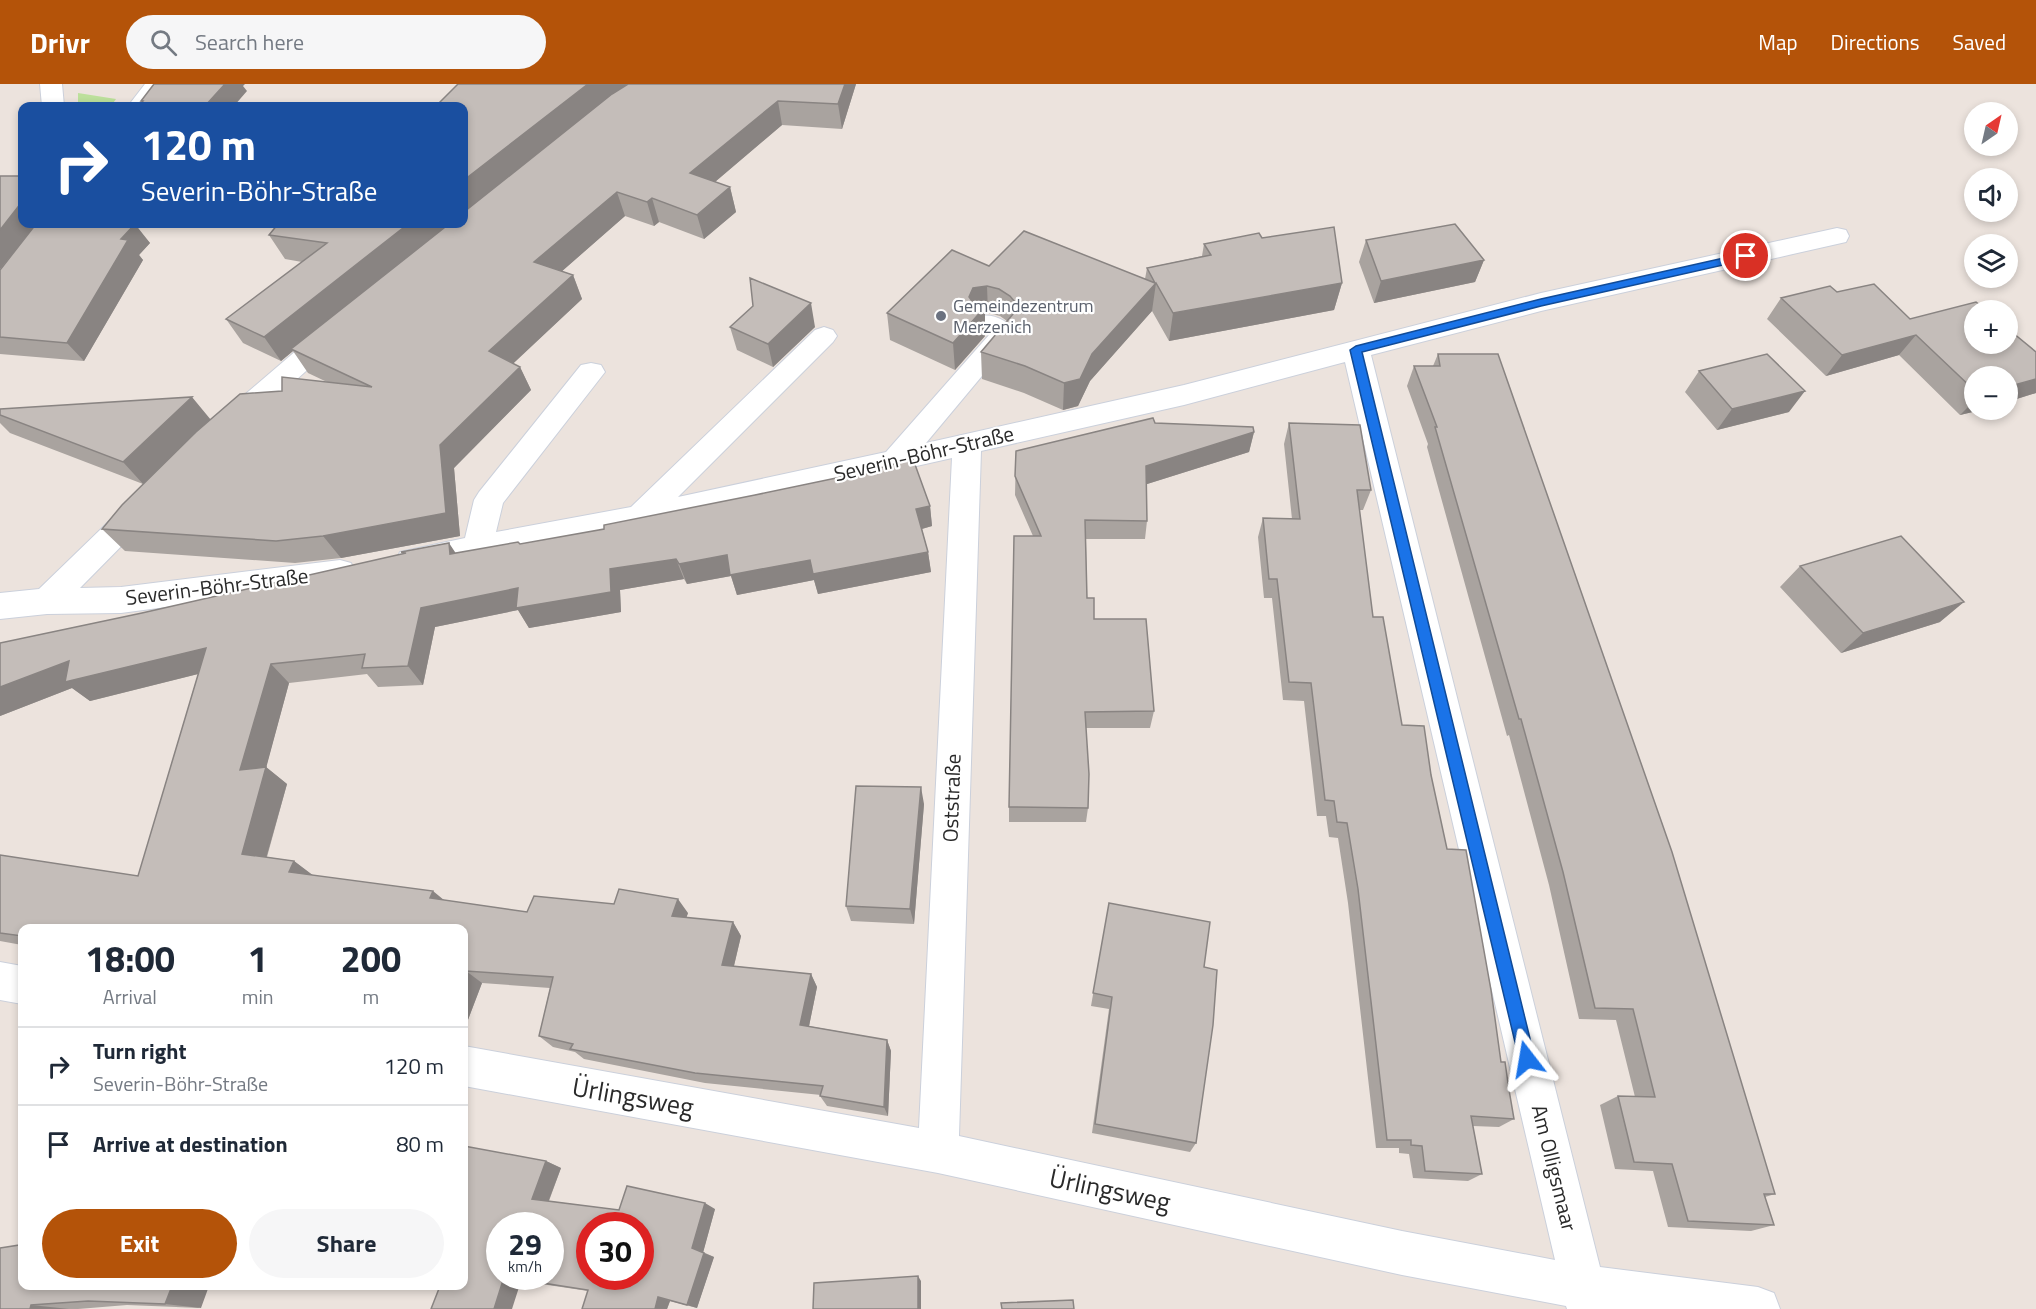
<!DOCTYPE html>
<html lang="en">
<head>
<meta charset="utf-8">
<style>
  body { margin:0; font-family:"Titillium Web",sans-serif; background:#f6f6f7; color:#1f2937; height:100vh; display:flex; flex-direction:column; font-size:22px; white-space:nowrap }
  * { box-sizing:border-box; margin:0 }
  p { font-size:20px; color:#747a83 }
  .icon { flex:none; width:33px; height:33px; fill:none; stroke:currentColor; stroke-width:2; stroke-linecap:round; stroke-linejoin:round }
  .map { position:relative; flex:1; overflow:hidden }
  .side { position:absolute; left:18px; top:840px; width:450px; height:366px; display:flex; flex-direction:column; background:#fff; border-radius:12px; box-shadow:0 3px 9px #0003 }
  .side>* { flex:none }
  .guide { position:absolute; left:18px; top:18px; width:450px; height:126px; border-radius:12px; box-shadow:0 3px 9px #0003; background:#1a4fa0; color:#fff; overflow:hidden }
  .needle { width:39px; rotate:34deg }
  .tools { position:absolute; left:1964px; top:18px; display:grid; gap:12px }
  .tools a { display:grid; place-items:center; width:54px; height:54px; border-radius:50%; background:#fff; box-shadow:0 3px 9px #0003; font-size:30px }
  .speed { position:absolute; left:486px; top:1128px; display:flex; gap:12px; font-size:30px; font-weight:700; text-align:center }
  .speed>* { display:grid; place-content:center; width:78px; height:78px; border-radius:50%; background:#fff; box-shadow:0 3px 9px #0003; line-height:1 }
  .speed small { font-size:15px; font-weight:400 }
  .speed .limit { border:9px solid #d22; background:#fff; color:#111 }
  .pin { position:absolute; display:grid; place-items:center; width:51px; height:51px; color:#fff; margin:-26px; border:3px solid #fff; border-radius:50%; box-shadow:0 2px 6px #0007 }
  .me { position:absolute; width:66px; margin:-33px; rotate:346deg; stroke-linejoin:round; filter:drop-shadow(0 0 4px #0008) }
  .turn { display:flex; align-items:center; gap:21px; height:126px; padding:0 24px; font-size:27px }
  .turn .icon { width:78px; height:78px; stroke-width:2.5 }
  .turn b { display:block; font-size:42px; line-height:51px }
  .eta { display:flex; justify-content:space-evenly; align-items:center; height:102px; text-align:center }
  .eta b { font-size:36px; font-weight:700; line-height:42px }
  .action { display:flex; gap:12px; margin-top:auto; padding:12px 24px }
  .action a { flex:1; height:69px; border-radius:36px; background:#b45309; color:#fff; font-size:24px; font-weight:700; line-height:69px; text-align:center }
  .action a+a { background:#f6f6f7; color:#1f2937 }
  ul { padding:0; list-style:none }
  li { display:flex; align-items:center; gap:18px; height:78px; padding:0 24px; border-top:2px solid #e0e1e3 }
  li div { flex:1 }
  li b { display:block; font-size:22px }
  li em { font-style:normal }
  header { display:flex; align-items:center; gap:36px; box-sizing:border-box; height:84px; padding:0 30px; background:#b45309; color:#fff }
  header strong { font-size:28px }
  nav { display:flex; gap:33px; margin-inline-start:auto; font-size:21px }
  .search { width:420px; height:54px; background:#f6f6f7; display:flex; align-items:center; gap:15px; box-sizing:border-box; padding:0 21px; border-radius:33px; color:#747a83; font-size:22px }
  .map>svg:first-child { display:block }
</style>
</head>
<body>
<header>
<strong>Drivr</strong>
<div class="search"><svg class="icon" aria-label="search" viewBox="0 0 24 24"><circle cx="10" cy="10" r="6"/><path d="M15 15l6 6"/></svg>Search here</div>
<nav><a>Map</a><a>Directions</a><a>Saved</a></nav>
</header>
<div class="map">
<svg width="2036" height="1225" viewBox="0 0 2036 1225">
  <rect width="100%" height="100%" fill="#ece3dd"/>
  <path fill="#bce09b" d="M 78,9 L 116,15 L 111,22 L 78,22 Z"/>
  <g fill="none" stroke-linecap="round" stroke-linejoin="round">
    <g stroke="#cbd0db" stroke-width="2">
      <path id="minor" d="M 40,0 L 62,0 L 64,22 L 42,22 Z
        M 145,0 L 167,0 L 150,22 L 128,22 Z
        M 1837,144 L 1846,146 L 1849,152 L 1846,158 L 1541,227 L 1371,271 L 1600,1183 L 1758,1203 L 1774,1209 L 1780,1225 L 1567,1225 L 1566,1222 L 1402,1191 L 938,1089 L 464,1002 L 464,962 L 919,1044 L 952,374 L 640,444 L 411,488 L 400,484 L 396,476 L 400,468 L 465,454 L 474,416 L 479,408 L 581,281 L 591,279 L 601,281 L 605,288 L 503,419 L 496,448 L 631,423 L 815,246 L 824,243 L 833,246 L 837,252 L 833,258 L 678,413 L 886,368 L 989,251 L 976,245 L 972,239 L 976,233 C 992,228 1008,236 1017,250 L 926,359 L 1184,301 L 1541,209 ZM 1345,278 L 1555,1176 L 1402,1147 L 959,1052 L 981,367 L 1184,321 Z
        M 334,239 L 343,242 L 347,248 L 343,254 L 241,345 L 231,348 L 221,345 L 217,338 L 221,331 L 325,242 Z
        M 143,411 L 153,414 L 158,422 L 153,430 L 80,504 L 121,503 L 340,476 L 351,479 L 355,488 L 351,497 L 340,500 L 121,529 L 47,530 L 0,535 L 0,509 L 39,505 L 133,414 Z
        M 0,878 L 22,882 L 22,920 L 0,916 Z"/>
    </g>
    <use href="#minor" fill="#fff" fill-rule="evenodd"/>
  </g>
  <path fill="#a9a39f" d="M 856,0 L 842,45 L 782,41 L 715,98 L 730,103 L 736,128 L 704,155 L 659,138 L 654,142 L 625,132 L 562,187 L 573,191 L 582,215 L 513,279 L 520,283 L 531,306 L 454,384 L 460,452 L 341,474 L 295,479 L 125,467 L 102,445 L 143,400 L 10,349 L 0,339 L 0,325 L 211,336 L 282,307 L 327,298 L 308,289 L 293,267 L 281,277 L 243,259 L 226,235 L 302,178 L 285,175 L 269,151 L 464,140 L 464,22 Z
    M 0,92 L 22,92 L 22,140 L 133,140 L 150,159 L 139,171 L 143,176 L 84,277 L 0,270 L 0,186 L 19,162 L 0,185 Z
    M 1262,154 L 1342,199 L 1334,226 L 1169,257 L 1152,227 L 1090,297 L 1078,322 L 1063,326 L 1024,309 L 982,295 L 981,268 L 1007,237 L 1000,232 L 988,229 L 985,230 L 985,252 L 955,286 L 890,256 L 887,229 L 989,182 L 1145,195 L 1147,184 L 1202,172 L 1204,160 Z
    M 1366,156 L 1484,176 L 1475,198 L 1374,219 L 1359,178 Z
    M 1837,208 L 1910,235 L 2036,309 L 2007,318 L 2007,292 L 1974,292 L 1974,326 L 1981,326 L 1960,331 L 1899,271 L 1826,292 L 1767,235 L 1781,214 Z
    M 730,243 L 815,243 L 773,283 L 737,266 Z
    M 1438,270 L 1775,1110 L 1765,1113 L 1774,1141 L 1751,1147 L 1668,1143 L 1653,1087 L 1615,1085 L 1600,1021 L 1618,1012 L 1635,1013 L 1616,936 L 1579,935 L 1549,801 L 1509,651 L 1507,652 L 1427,363 L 1428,360 L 1407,302 L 1414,282 L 1433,282 Z
    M 1699,287 L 1789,328 L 1717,346 L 1685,308 Z
    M 1155,339 L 1254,348 L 1249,368 L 1147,400 L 1147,437 L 1145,455 L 1086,455 L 1087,514 L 1094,535 L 1154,627 L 1150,644 L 1086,644 L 1088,724 L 1086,738 L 1009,738 L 1009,723 L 1033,452 L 1015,411 L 1016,367 Z
    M 1289,339 L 1371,406 L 1363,426 L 1359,426 L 1373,533 L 1402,641 L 1431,691 L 1447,765 L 1501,978 L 1514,1035 L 1499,1043 L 1473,1042 L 1482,1090 L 1468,1097 L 1413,1094 L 1409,1070 L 1399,1069 L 1399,1064 L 1376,1064 L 1348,819 L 1338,754 L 1329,753 L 1326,732 L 1317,732 L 1304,617 L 1283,616 L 1272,514 L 1264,514 L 1258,453 L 1263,434 L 1292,435 L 1284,360 Z
    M 930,422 L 932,442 L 922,445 L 928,468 L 931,488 L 818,510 L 814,496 L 737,511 L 731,492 L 687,500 L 684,495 L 620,506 L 621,528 L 529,544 L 518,526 L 435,543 L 423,601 L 378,603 L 367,590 L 289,599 L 266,683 L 287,700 L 267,773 L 294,777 L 312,791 L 444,816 L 527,828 L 688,829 L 686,834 L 733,838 L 741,852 L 734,882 L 811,890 L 817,903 L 809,942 L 887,956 L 891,967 L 888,1032 L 827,1022 L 820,1012 L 821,1011 L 705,999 L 584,975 L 575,968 L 553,963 L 539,952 L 550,904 L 482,899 L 466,941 L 464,941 L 464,844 L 22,844 L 22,861 L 0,857 L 0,771 L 138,792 L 198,590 L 90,617 L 72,604 L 0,632 L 0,559 L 142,529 L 402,470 L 401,468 L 456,469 L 520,460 Z
    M 1800,482 L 1940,538 L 1841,569 L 1780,503 Z
    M 924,720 L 914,840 L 851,837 L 846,822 Z
    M 1109,819 L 1204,883 L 1196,1059 L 1190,1068 L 1092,1049 L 1109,925 L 1091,922 Z
    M 546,1077 L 561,1084 L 549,1117 L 619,1126 L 715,1125 L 703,1168 L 714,1173 L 697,1224 L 670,1217 L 667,1225 L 582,1225 L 588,1207 L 521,1197 L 440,1202 Z
    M 0,1164 L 201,1224 L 127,1221 L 78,1225 L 0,1225 Z"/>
  <path fill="#898482" d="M 225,0 L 245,0 L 243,2 L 247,7 L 234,22 L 205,22 Z
    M 588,0 L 634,0 L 464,130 L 464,96 Z
    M 845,0 L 856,0 L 842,45 L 838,20 Z
    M 778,17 L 782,41 L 696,114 L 690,89 Z
    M 730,103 L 736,128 L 704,155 L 697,131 Z
    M 617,108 L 625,132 L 544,203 L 534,178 Z
    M 652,114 L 659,138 L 654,142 L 647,118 Z
    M 21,119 L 22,121 L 22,140 L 37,140 L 0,185 L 0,146 Z
    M 135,140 L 150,159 L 139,171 L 143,176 L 84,277 L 67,259 L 121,155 Z
    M 408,140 L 451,140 L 291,265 L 293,267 L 281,277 L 264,253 Z
    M 1484,176 L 1475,198 L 1374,219 L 1381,197 Z
    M 573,191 L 582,215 L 501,291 L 489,267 Z
    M 1156,199 L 1152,227 L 1090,297 L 1078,322 L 1063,326 L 1064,299 L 1092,270 Z
    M 1342,199 L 1334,226 L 1169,257 L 1173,229 Z
    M 987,202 L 988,229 L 985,230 L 985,252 L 955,286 L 953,259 L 969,213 L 973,204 Z
    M 811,219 L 815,243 L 773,283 L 768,260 Z
    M 1916,251 L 1899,271 L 1826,292 L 1842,271 Z
    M 520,283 L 531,306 L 454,384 L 460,452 L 341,474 L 323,452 L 440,361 Z
    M 2036,295 L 2036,309 L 2007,318 L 2007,303 Z
    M 1805,307 L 1789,328 L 1717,346 L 1732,325 Z
    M 192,313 L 211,336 L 144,401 L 123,378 Z
    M 1974,317 L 1974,326 L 1981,326 L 1960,331 Z
    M 1254,348 L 1249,368 L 1144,401 L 1146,382 Z
    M 930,422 L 932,442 L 918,446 L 916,425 Z
    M 449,459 L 463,480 L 450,470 Z
    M 928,468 L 931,488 L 818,510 L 814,496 L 737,511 L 731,492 L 687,500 L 679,480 L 727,471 L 810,476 Z
    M 676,475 L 684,495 L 620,506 L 621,528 L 529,544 L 518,526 L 435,543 L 423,601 L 408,582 L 421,524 L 610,485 Z
    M 1964,518 L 1940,538 L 1841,569 L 1863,549 Z
    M 206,564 L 226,583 L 90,617 L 72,604 L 0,632 L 0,603 L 69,577 Z
    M 271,580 L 289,599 L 261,703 L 240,686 Z
    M 266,683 L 287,700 L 263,785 L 242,770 Z
    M 921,703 L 924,720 L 914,840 L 910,825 Z
    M 294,777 L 314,792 L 289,788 Z
    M 433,807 L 450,821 L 430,814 Z
    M 678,815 L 688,829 L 682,846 L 672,832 Z
    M 733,838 L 741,852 L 731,894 L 722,881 Z
    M 466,887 L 482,899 L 466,941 L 464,940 L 464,893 Z
    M 811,890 L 817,903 L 807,952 L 800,941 Z
    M 887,956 L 891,967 L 888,1032 L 884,1023 Z
    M 546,1077 L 561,1084 L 547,1121 L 532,1115 Z
    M 705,1119 L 715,1125 L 703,1169 L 692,1164 Z
    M 704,1169 L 714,1173 L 697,1224 L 687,1221 Z
    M 918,1192 L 921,1197 L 921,1225 L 918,1225 Z
    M 504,1193 L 521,1197 L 512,1225 L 494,1225 Z
    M 172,1202 L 209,1202 L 201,1224 L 165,1220 Z
    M 658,1213 L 670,1217 L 667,1225 L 655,1225 Z
    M 31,1221 L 69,1225 L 30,1225 Z"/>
  <path fill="#c4bdb9" stroke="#898482" stroke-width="1.5" fill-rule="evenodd" d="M 154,0 L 225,0 L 205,22 L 139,22 L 143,17 L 141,17 Z
    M 458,0 L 588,0 L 464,96 L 464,22 L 436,22 Z
    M 628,0 L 845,0 L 838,20 L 778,17 L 690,89 L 730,103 L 697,131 L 652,114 L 647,118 L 617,108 L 534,178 L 573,191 L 489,267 L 520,283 L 440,361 L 446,429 L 323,452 L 276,457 L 102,445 L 122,421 L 196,348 L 240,310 L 282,307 L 282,293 L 372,303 L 291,265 L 449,140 L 464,140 L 464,128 L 612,10 Z
    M 0,92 L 22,92 L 22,119 L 21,119 L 0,146 Z
    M 36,140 L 135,140 L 121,155 L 128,156 L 67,259 L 0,253 L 0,186 Z
    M 278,140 L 408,140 L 264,253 L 226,235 L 327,159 L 269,151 Z
    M 1455,140 L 1484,176 L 1381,197 L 1366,156 Z
    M 1334,143 L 1342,199 L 1173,229 L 1156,199 L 1092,270 L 1080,295 L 1064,299 L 1025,282 L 981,268 L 1019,223 L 1010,212 L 999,205 L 987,202 L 973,204 L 969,213 L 974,220 L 984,224 L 953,259 L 887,229 L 952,166 L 989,182 L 1024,147 L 1155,199 L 1147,184 L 1211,171 L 1204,160 L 1259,149 L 1262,154 Z
    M 750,194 L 811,219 L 768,260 L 730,243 L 753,222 Z
    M 1874,200 L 1910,235 L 1976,218 L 1986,226 L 1974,226 L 1974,260 L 2007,260 L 2007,244 L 2036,268 L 2036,295 L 2007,303 L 2007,292 L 1974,292 L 1974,306 L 1916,251 L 1842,271 L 1781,214 L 1830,202 L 1837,208 Z
    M 1438,270 L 1498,270 L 1672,768 L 1775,1110 L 1764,1110 L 1774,1141 L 1688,1137 L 1672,1080 L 1634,1078 L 1618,1012 L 1655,1013 L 1633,925 L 1595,924 L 1563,788 L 1521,635 L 1519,635 L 1435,343 L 1437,343 L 1414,282 L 1440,282 Z
    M 1767,270 L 1805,307 L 1732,325 L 1699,287 Z
    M 192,313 L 123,378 L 0,331 L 0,325 Z
    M 1153,334 L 1155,339 L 1253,343 L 1254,348 L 1146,382 L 1147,437 L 1085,436 L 1087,514 L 1094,514 L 1094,535 L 1146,535 L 1154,627 L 1085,628 L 1089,690 L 1088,724 L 1009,723 L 1014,452 L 1041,452 L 1015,392 L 1016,367 Z
    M 1289,339 L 1360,341 L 1371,406 L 1357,406 L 1373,533 L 1383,533 L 1402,641 L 1424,642 L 1431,691 L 1447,765 L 1466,766 L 1491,906 L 1501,978 L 1505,978 L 1509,1006 L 1514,1035 L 1471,1032 L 1482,1090 L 1425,1087 L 1422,1062 L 1411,1061 L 1411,1056 L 1387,1056 L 1358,805 L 1347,739 L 1337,738 L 1334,717 L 1325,716 L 1311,599 L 1289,598 L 1277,495 L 1269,495 L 1263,434 L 1300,435 Z
    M 913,375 L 930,422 L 916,425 L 928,468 L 813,490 L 810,476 L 730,491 L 727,471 L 679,480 L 676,475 L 610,485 L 611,508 L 516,524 L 518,504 L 421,524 L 408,582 L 362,584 L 365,570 L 271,580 L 240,686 L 266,683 L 242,770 L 294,777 L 289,788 L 433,807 L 430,814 L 527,828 L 534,812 L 614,820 L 619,805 L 678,815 L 672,832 L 733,838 L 722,881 L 811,890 L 800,941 L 887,956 L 884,1023 L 820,1012 L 823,1002 L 695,989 L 570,965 L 573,960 L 539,952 L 553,893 L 466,887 L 464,893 L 464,844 L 22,844 L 22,852 L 0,849 L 0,771 L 138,792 L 206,564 L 65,598 L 69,577 L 0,603 L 0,559 L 142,529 L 406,469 L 401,468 L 449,459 L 450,470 L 518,458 L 520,460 L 604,445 L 604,441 L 755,411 L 865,388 Z
    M 1901,452 L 1964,518 L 1863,549 L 1800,482 Z
    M 856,702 L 921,703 L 910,825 L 846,822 Z
    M 1109,819 L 1210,838 L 1204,883 L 1217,886 L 1213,941 L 1196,1059 L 1095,1040 L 1112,913 L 1093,909 Z
    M 464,1062 L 546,1077 L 532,1115 L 619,1126 L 627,1102 L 705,1119 L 692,1164 L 704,1169 L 687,1221 L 658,1213 L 655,1225 L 582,1225 L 588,1206 L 504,1193 L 494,1225 L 431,1225 L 440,1202 L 464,1202 ZM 500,1142 L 550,1142 L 550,1192 L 500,1192 ZM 590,1142 L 640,1142 L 640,1192 L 590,1192 Z
    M 22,1147 L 22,1202 L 172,1202 L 165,1220 L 88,1217 L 31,1221 L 30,1225 L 0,1225 L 0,1164 L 19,1161 Z
    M 918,1192 L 918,1225 L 813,1225 L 814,1199 Z
    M 1073,1216 L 1074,1225 L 1002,1225 L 1001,1219 Z"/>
  <path fill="#1a73e8" stroke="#114b97" stroke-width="1.5" d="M 1746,169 L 1750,170 L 1750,175 L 1541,222 L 1362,268 L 1535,975 L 1533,980 L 1527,983 L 1521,980 L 1519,975 L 1350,266 L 1356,262 L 1541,215 Z"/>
  <circle fill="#6b7280" stroke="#fff" stroke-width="2" cx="941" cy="232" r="6"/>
  <g text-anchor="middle" stroke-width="4.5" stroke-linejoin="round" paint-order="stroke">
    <g font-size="18" fill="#5b616d" stroke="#fff" text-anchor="start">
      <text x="953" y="228">Gemeindezentrum<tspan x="953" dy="21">Merzenich</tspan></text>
    </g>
    <g font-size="21" fill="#2a2a2a" stroke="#fff">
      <text transform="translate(924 370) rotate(-13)" y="7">Severin-Böhr-Straße</text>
      <text transform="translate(217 503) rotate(-7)" y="7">Severin-Böhr-Straße</text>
      <text transform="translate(952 714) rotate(-88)" y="7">Oststraße</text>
      <text transform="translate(1554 1084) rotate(76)" y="7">Am Olligsmaar</text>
    </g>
    <g font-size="26" fill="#2a2a2a" stroke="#fff">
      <text transform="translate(633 1013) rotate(10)" y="9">Ürlingsweg</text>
      <text transform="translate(1110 1106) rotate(12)" y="9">Ürlingsweg</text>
    </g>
  </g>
</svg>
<div class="tools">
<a><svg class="needle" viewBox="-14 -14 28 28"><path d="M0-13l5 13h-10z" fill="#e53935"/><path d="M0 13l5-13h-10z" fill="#747a83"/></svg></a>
<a><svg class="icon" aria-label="sound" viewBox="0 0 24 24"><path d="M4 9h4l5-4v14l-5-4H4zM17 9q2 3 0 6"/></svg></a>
<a><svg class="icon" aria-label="layers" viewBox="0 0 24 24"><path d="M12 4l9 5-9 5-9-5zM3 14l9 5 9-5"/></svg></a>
<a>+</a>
<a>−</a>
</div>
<div class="speed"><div>29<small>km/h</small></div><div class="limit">30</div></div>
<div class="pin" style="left:1746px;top:172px;background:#d93025"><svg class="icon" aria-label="arrive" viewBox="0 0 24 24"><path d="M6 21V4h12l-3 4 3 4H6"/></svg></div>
<svg class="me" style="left:1527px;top:975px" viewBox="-20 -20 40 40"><path d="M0-17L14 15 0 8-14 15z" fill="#1a73e8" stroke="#fff" stroke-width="4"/></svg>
<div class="guide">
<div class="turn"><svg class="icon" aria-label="right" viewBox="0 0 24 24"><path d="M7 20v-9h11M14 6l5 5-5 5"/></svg><div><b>120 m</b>Severin-Böhr-Straße</div></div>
</div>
<section class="side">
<div class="eta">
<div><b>18:00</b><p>Arrival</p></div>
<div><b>1</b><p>min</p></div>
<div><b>200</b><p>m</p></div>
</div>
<ul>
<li><svg class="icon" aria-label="right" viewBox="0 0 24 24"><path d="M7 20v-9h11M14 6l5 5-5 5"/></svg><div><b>Turn right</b><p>Severin-Böhr-Straße</p></div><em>120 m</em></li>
<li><svg class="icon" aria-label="arrive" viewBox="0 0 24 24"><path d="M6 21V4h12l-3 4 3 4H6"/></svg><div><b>Arrive at destination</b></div><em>80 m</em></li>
</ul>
<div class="action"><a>Exit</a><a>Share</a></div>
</section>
</div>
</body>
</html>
